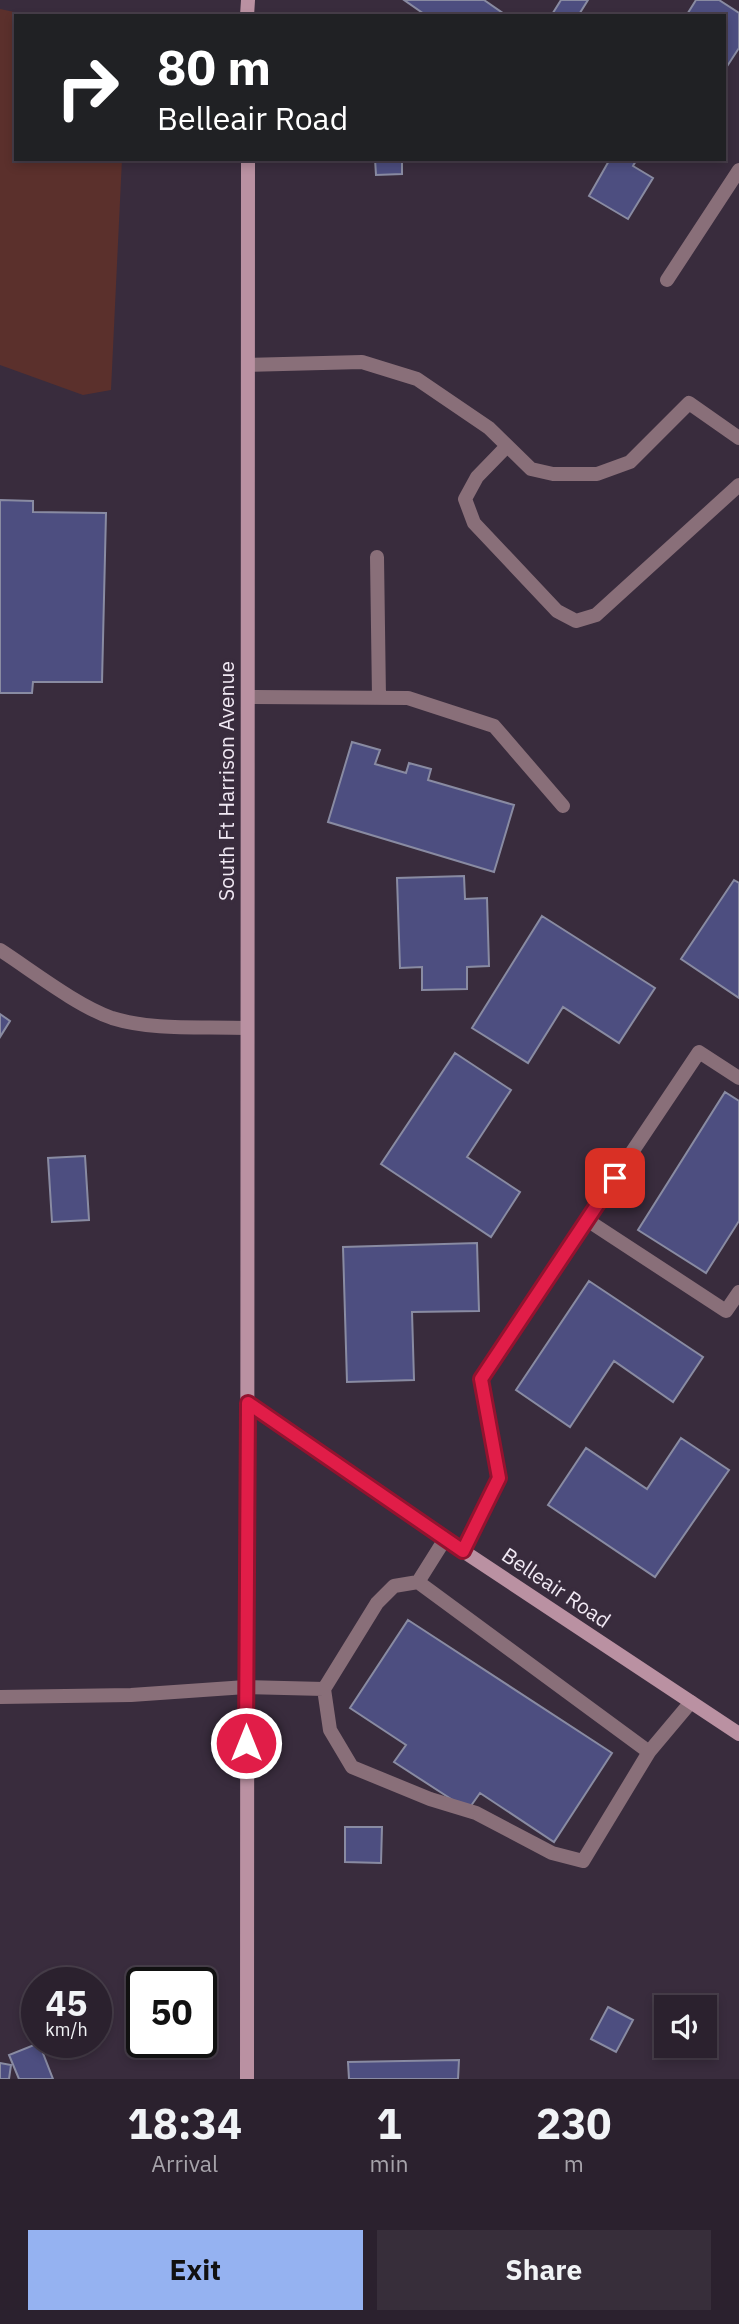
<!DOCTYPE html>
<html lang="en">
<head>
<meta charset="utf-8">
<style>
  body { margin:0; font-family:"IBM Plex Sans",sans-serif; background:#372e3a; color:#f1f3f6; height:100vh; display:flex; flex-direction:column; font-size:26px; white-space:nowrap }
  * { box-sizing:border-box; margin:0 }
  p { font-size:23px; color:#a6a3aa }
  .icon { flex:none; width:38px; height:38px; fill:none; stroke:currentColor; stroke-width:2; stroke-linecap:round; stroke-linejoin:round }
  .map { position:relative; height:2079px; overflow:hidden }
  .drawer { display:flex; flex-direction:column; background:#2b212e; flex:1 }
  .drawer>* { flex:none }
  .banner { position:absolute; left:14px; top:14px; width:712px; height:147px; border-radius:0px; box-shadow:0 4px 10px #0003,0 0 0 2px #473e4a; background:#202124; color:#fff; overflow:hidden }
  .fabs { position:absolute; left:654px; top:1995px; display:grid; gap:14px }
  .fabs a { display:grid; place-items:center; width:63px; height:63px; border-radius:0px; background:#2b212e; box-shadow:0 4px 10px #0003,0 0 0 2px #473e4a; font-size:35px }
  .speed { position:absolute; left:21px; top:1967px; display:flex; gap:14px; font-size:35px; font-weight:700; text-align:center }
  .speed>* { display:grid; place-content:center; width:91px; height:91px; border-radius:50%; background:#2b212e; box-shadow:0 4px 10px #0003,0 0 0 2px #473e4a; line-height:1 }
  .speed small { font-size:18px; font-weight:400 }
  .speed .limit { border:4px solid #111; border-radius:10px; background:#fff; color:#111 }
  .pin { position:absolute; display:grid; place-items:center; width:60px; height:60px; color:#fff; margin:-30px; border-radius:14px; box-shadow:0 4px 10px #0006 }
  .me { position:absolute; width:77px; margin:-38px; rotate:0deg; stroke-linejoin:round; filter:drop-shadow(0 0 5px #0008) }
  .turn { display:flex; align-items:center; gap:24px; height:147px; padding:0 28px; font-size:32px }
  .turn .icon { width:91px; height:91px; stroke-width:2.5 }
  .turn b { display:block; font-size:49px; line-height:60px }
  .eta { display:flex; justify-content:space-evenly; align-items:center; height:119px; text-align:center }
  .eta b { font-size:42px; font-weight:800; line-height:49px }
  .cta { display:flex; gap:14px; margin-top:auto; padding:14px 28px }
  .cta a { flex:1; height:80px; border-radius:0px; background:#95b2f1; color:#111; font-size:28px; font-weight:800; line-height:80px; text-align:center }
  .cta a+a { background:#372e3a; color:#f1f3f6 }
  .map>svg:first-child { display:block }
</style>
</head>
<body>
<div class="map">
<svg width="739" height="2079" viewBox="0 0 739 2079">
  <rect width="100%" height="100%" fill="#392c3d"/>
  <path fill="#5b302c" d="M 0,9 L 33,16 L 16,16 L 16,159 L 122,159 L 111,390 L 83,395 L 0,365 Z"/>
  <path fill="#4d4e80" stroke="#898ba2" stroke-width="2" d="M 404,0 L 484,0 L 507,16 L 427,16 Z
    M 561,0 L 588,0 L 578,16 L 551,16 Z
    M 696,0 L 719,0 L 739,13 L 739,48 L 724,71 L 724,16 L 686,16 Z
    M 375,159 L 402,159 L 402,174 L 376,175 Z
    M 610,159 L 637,159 L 633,166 L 653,178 L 628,219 L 589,196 Z
    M 0,500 L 33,501 L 33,512 L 106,513 L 102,682 L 33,682 L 32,693 L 0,693 Z
    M 352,742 L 380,750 L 375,764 L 406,773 L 409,763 L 431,769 L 428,780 L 514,805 L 494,872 L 328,822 Z
    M 464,876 L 465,899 L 487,898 L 489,966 L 467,967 L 467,989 L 422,990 L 422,967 L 400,968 L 397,878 Z
    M 734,880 L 739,883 L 739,998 L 681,959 Z
    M 542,916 L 655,988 L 619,1043 L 563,1007 L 528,1063 L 472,1028 Z
    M 0,1014 L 10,1021 L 0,1037 Z
    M 455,1053 L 511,1090 L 467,1157 L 520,1192 L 491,1237 L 381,1164 Z
    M 725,1092 L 739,1101 L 739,1221 L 706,1273 L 638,1230 Z
    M 85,1156 L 89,1220 L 52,1222 L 48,1158 Z
    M 477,1243 L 479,1311 L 412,1312 L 414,1380 L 347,1382 L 343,1247 Z
    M 589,1281 L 703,1357 L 673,1402 L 614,1361 L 570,1427 L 516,1390 Z
    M 681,1438 L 729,1470 L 655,1577 L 548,1505 L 586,1448 L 647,1489 Z
    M 408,1620 L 612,1753 L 554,1842 L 480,1793 L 468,1810 L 394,1762 L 406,1745 L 350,1708 Z
    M 345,1827 L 382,1827 L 381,1863 L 345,1862 Z
    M 608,2007 L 633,2020 L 616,2052 L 591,2039 Z
    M 39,2043 L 53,2079 L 19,2079 L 9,2055 Z
    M 459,2060 L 458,2079 L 349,2079 L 348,2062 Z
    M 0,2063 L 11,2065 L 9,2079 L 0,2079 Z"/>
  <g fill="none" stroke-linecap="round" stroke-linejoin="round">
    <path stroke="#896f79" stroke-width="14" d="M 248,365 L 362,362 L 417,379 L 489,428 L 531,469 L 553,474 L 597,474 L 630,462 L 689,403 L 739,438
      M 507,446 L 477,477 L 465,499 L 474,523 L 557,611 L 576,621 L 596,615 L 739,485
      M 377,557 L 379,698
      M 248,697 L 408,698 L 494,726 L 563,806
      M 587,1220 L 726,1311 L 739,1292
      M 463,1551 L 500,1478 L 480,1379 L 699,1052 L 739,1078
      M 418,1582 L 445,1539
      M 324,1689 L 330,1730 L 352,1767 L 430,1799 L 476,1813 L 552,1853 L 583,1861 L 649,1752 L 691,1702
      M 0,1697 L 131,1695 L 246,1687 L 324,1689 L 377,1603 L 394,1586 L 418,1582 L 649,1752"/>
    <path stroke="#896f79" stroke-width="14" d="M 667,280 L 739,170
      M 0,950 C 31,970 77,1006 112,1018 C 154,1031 204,1026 247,1028"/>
    <path stroke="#ba91a2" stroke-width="14" d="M 247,16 L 248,0
      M 249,1403 L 463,1551 L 739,1734
      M 247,2079 L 248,159"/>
  </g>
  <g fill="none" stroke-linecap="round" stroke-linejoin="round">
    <g stroke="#92132f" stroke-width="18">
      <path id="route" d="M 246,1743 L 248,1403 L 463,1551 L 499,1478 L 481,1379 L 615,1178"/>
    </g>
    <use href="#route" stroke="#e11d48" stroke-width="12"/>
  </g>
  <g text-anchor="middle" stroke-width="7" stroke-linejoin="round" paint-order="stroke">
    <g font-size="21" fill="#f0e8f3" stroke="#392c3d">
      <text transform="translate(227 781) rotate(-90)" y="7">South Ft Harrison Avenue</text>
      <text transform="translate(556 1588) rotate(34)" y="7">Belleair Road</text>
    </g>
  </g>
</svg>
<div class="fabs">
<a><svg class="icon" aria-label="sound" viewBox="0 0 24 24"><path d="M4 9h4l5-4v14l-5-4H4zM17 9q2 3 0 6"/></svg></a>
</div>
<div class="speed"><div>45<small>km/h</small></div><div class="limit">50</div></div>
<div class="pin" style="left:615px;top:1178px;background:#d93025"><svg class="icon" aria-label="arrive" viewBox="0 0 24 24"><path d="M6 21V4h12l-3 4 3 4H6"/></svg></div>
<svg class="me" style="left:246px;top:1743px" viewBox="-20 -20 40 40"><circle r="17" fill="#e11d48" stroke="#fff" stroke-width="3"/><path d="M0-11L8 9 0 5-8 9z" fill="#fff"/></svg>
<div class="banner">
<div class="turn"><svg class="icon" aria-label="right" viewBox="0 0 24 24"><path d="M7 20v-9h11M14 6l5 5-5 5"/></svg><div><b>80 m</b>Belleair Road</div></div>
</div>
</div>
<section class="drawer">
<div class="eta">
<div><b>18:34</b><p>Arrival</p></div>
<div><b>1</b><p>min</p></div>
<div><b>230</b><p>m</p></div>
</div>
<div class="cta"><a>Exit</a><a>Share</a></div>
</section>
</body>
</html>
